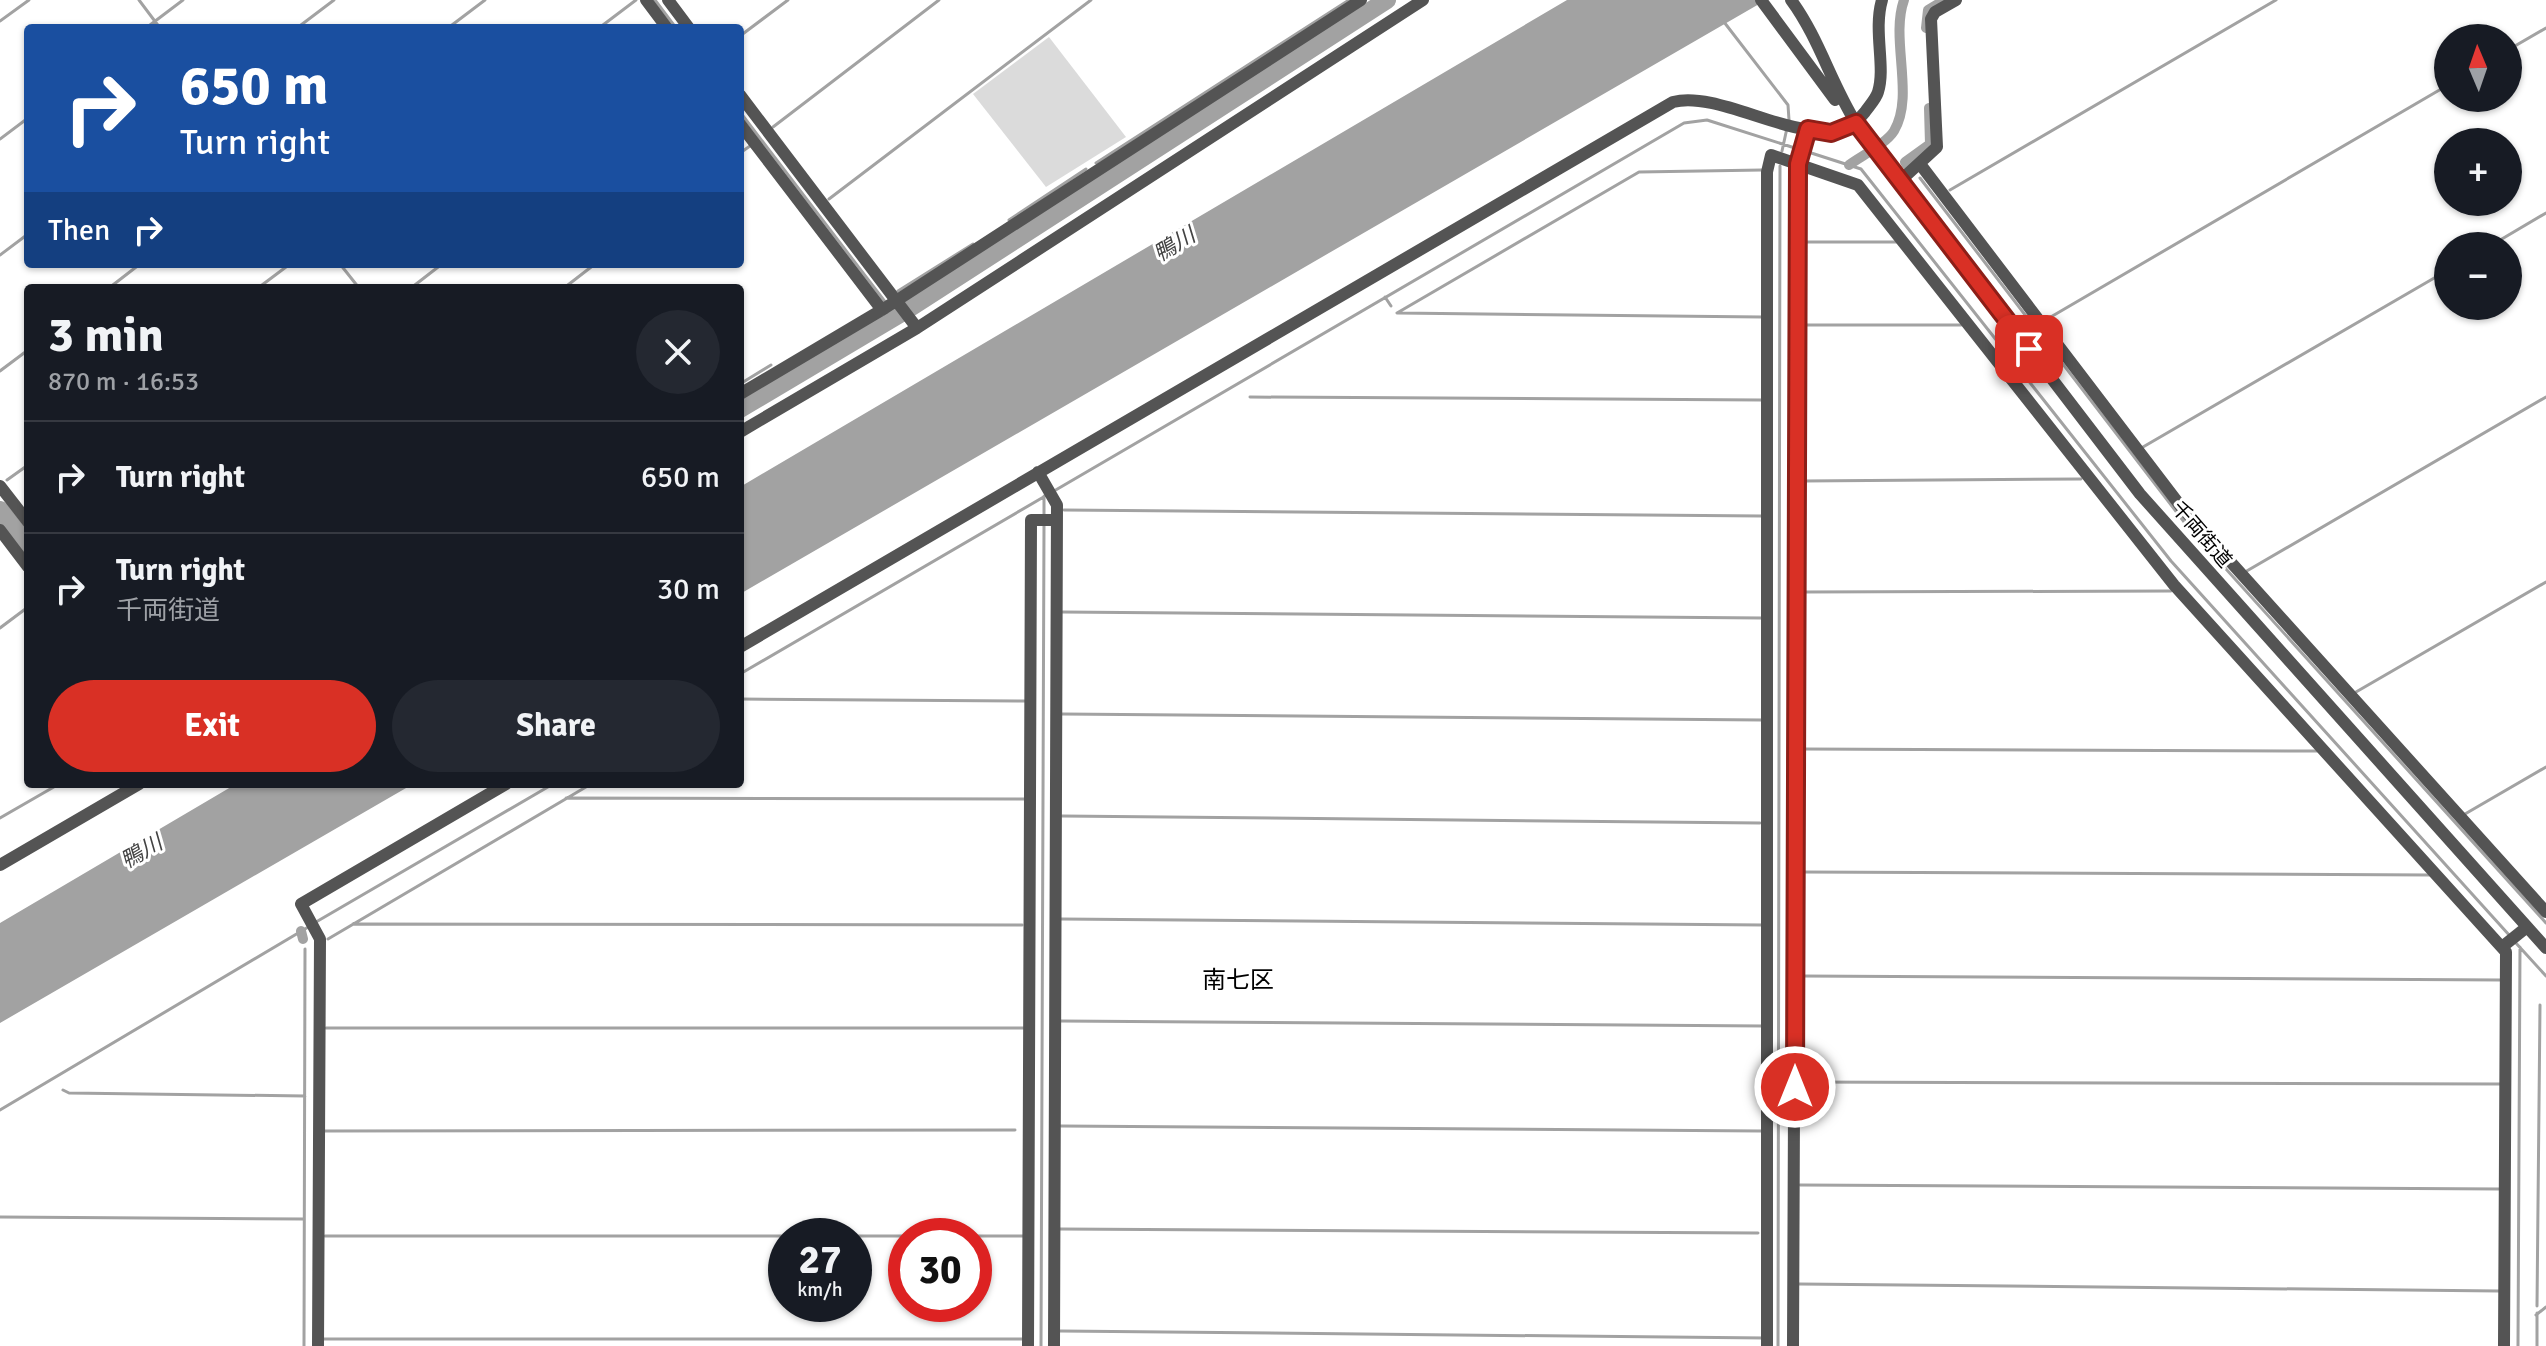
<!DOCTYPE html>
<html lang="en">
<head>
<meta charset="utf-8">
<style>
  body { margin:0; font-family:Signika,"Noto Sans JP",sans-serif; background:#242831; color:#f1f3f6; height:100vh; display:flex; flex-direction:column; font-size:30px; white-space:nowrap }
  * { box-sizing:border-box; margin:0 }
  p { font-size:26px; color:#9ea1a6 }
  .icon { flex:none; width:44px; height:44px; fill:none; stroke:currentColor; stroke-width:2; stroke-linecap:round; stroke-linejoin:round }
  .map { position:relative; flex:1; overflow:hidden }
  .sheet { position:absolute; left:24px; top:284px; width:720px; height:504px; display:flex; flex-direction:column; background:#171b24; border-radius:8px; box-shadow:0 2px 6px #0004 }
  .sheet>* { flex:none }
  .banner { position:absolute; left:24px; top:24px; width:720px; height:244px; border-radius:8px; box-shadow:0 2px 6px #0004; background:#1a4fa0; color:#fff; overflow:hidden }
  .needle { width:52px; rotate:358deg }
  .tools { position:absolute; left:2434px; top:24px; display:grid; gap:16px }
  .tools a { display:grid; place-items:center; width:88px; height:88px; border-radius:50%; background:#171b24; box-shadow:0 2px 6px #0004; font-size:40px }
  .speed { position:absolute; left:768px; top:1218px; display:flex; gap:16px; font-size:40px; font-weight:700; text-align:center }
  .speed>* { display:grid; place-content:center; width:104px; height:104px; border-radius:50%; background:#171b24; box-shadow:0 2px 6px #0004; line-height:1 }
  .speed small { font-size:20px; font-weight:400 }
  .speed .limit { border:12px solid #d22; background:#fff; color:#111 }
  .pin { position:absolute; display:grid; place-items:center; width:68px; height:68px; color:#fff; margin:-34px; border-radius:16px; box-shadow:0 4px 12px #0006 }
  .me { position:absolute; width:88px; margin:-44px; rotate:0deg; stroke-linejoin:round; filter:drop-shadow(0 0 6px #0008) }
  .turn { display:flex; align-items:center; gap:28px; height:168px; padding:0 24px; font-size:36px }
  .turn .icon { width:104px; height:104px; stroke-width:2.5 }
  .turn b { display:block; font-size:56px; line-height:68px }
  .then { display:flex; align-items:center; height:76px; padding:0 24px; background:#0003; gap:16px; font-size:30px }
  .round { display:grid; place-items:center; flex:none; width:84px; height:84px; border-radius:42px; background:#242831 }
  .headline { display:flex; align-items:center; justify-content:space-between; height:136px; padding:0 24px }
  h1 { font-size:48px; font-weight:700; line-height:60px }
  .primary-button { display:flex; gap:16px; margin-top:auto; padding:16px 24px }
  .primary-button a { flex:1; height:92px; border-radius:48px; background:#d93025; color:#fff; font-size:32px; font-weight:700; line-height:92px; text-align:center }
  .primary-button a+a { background:#242831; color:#f1f3f6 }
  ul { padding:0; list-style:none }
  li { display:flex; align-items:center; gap:24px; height:112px; padding:0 24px; border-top:2px solid #363941 }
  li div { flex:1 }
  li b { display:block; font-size:30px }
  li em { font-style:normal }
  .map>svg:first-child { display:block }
</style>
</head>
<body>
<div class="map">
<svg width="2546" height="1346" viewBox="0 0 2546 1346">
  <rect width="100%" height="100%" fill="#fff"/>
  <path fill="#dbdbdb" d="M 1049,37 L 1126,137 L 1046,187 L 973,94 Z"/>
  <path fill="#a2a2a2" d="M 1567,0 L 1766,0 L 740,594 L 740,487 Z
    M 236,784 L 413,784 L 0,1023 L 0,923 Z"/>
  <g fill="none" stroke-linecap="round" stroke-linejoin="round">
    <path stroke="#a2a2a2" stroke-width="3" d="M 139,0 L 160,28
      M 655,0 L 676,28
      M 0,21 L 29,0
      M 1724,22 L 1788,105 L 1789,120
      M 146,28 L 183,0
      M 297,28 L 334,0
      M 448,28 L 485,0
      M 599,28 L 636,0
      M 740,36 L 788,0
      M 2508,50 L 2546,28
      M 740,112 L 886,303
      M 773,127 L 939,0
      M 0,139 L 28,118
      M 1782,151 L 1787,128
      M 1805,151 L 1861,169 L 2171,561 L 2510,936
      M 740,153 L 750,146
      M 1096,163 L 1349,0
      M 1920,178 L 2188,527 L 2546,923
      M 1950,190 L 2276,0
      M 829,199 L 1091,0
      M 1009,220 L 1086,169
      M 1806,242 L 1897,242
      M 2490,246 L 2546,213
      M 0,255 L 28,234
      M 340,264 L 359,288
      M 109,288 L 140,264
      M 258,288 L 290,264
      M 411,288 L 442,264
      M 564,288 L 595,264
      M 898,291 L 973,244
      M 1385,297 L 1391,306
      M 890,309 L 896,317
      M 1397,313 L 1639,172 L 1762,170
      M 1398,313 L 1762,317
      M 2049,318 L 2448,85
      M 1804,325 L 1961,325
      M 0,371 L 28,350
      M 740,384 L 771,365
      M 1250,397 L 1761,400
      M 2143,447 L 2448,270
      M 7,480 L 28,465
      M 1803,481 L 2081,479
      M 1054,491 L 1684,123 L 1707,120 L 1798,149
      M 1044,496 L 1044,517
      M 1064,510 L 1762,516
      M 2245,572 L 2546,397
      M 1803,592 L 2171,591
      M 1062,612 L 1762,618
      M 0,628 L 28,607
      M 740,674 L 1047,495
      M 2356,692 L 2546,582
      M 740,699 L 1027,701
      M 1062,714 L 1762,720
      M 1803,749 L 2317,751
      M 566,798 L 1026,799
      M 2465,814 L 2546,767
      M 1062,816 L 1760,823
      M 0,818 L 59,784
      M 1802,872 L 2430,875
      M 1061,919 L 1763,925
      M 316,922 L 553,784
      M 353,924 L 1022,925
      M 328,939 L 591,784
      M 2515,942 L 2546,976
      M 1801,976 L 2501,980
      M 1061,1021 L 1764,1026
      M 326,1028 L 1024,1028
      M 1800,1082 L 2501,1084
      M 63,1090 L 69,1093 L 305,1096
      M 0,1110 L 310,926
      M 1061,1126 L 1761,1131
      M 324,1131 L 1015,1130
      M 1800,1185 L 2500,1189
      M 0,1217 L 304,1219
      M 1060,1229 L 1758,1233
      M 325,1236 L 1023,1236
      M 1799,1284 L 2499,1291
      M 2537,1306 L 2540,1005
      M 2537,1313 L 2537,1346
      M 2536,1315 L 2546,1307
      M 1060,1331 L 1765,1338
      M 324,1339 L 1023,1339
      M 304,1346 L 305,949
      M 1041,1346 L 1044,524
      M 1778,1346 L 1780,166
      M 2518,1346 L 2520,947"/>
    <path stroke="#a2a2a2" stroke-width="10" d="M 1926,28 L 1928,10 L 1943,1
      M 1849,165 C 1861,156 1886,144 1894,131 C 1915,96 1890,39 1904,0
      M 1907,165 L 1905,162 L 1930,144 L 1929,108
      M 301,931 L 303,939"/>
    <path stroke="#a2a2a2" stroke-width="18" d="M 740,409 L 910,308 L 1387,0
      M 0,510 L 28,546"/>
    <path stroke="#545454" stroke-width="12" d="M 646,0 L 667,28
      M 668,0 L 689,28
      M 1761,0 L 1835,100
      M 1791,0 C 1819,38 1831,83 1856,123 L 2140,494 L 2546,948
      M 740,95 L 917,328
      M 740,124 L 882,310
      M 1920,164 L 2182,508 L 2546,912
      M 1900,181 L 1937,147 L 1931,19 L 1935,12 L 1956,0
      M 740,394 L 885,308 L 1361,0
      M 740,432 L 917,328 L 1423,0
      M 1038,472 L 1057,505 L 1054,1346
      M 0,486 L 28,522
      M 0,530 L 28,567
      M 740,647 L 1673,102 C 1728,88 1824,165 1865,112 C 1869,106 1876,99 1878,92 C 1886,67 1873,31 1882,0
      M 0,865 L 139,784
      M 2502,947 L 2527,927
      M 318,1346 L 320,939 L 301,904 L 506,784
      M 1028,1346 L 1031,520 L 1057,520
      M 1767,1346 L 1767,172 L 1771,155 L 1858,185 L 2174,585 L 2506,952 L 2504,1346
      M 1793,1346 L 1798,164 L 1808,129"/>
  </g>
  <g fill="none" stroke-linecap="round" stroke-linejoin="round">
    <g stroke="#8d1f18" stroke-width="20">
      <path id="route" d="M 1795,1087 L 1798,164 L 1808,129 L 1831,133 L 1856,123 L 2029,349"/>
    </g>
    <use href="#route" stroke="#d93025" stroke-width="14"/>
  </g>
  <g text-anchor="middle" stroke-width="6" stroke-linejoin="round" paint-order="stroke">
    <g font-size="20" fill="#000" stroke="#fff">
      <text transform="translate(2202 534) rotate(49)" y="7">千両街道</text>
    </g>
    <g font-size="22" font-style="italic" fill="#434343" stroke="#fff">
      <text transform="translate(1174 244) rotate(-31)" y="8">鴨川</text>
      <text transform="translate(141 851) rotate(-30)" y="8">鴨川</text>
    </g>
    <g font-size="24" fill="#000" stroke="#fff">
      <text x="1238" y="988">南七区</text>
    </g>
  </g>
</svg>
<div class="tools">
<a><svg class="needle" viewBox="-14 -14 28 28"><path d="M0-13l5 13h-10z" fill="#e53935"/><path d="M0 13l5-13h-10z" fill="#9ea1a6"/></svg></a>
<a>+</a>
<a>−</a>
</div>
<div class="speed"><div>27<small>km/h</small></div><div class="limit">30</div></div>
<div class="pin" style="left:2029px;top:349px;background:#d93025"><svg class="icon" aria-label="arrive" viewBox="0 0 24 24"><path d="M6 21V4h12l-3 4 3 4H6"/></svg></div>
<svg class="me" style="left:1795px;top:1087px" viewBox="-20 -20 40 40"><circle r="17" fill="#d93025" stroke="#fff" stroke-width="3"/><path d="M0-11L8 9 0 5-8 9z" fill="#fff"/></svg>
<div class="banner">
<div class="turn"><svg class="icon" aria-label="right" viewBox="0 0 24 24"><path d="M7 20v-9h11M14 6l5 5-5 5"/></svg><div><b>650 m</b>Turn right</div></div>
<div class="then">Then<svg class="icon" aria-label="right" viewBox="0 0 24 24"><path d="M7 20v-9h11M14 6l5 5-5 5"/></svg></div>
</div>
<section class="sheet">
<div class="headline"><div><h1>3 min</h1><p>870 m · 16:53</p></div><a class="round"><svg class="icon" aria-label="close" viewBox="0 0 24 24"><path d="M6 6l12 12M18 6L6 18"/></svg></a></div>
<ul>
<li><svg class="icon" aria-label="right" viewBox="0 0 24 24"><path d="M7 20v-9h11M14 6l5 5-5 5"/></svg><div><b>Turn right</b></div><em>650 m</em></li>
<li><svg class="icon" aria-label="right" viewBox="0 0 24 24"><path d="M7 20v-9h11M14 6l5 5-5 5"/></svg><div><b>Turn right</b><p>千両街道</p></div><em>30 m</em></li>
</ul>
<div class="primary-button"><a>Exit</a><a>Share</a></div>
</section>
</div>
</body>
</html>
